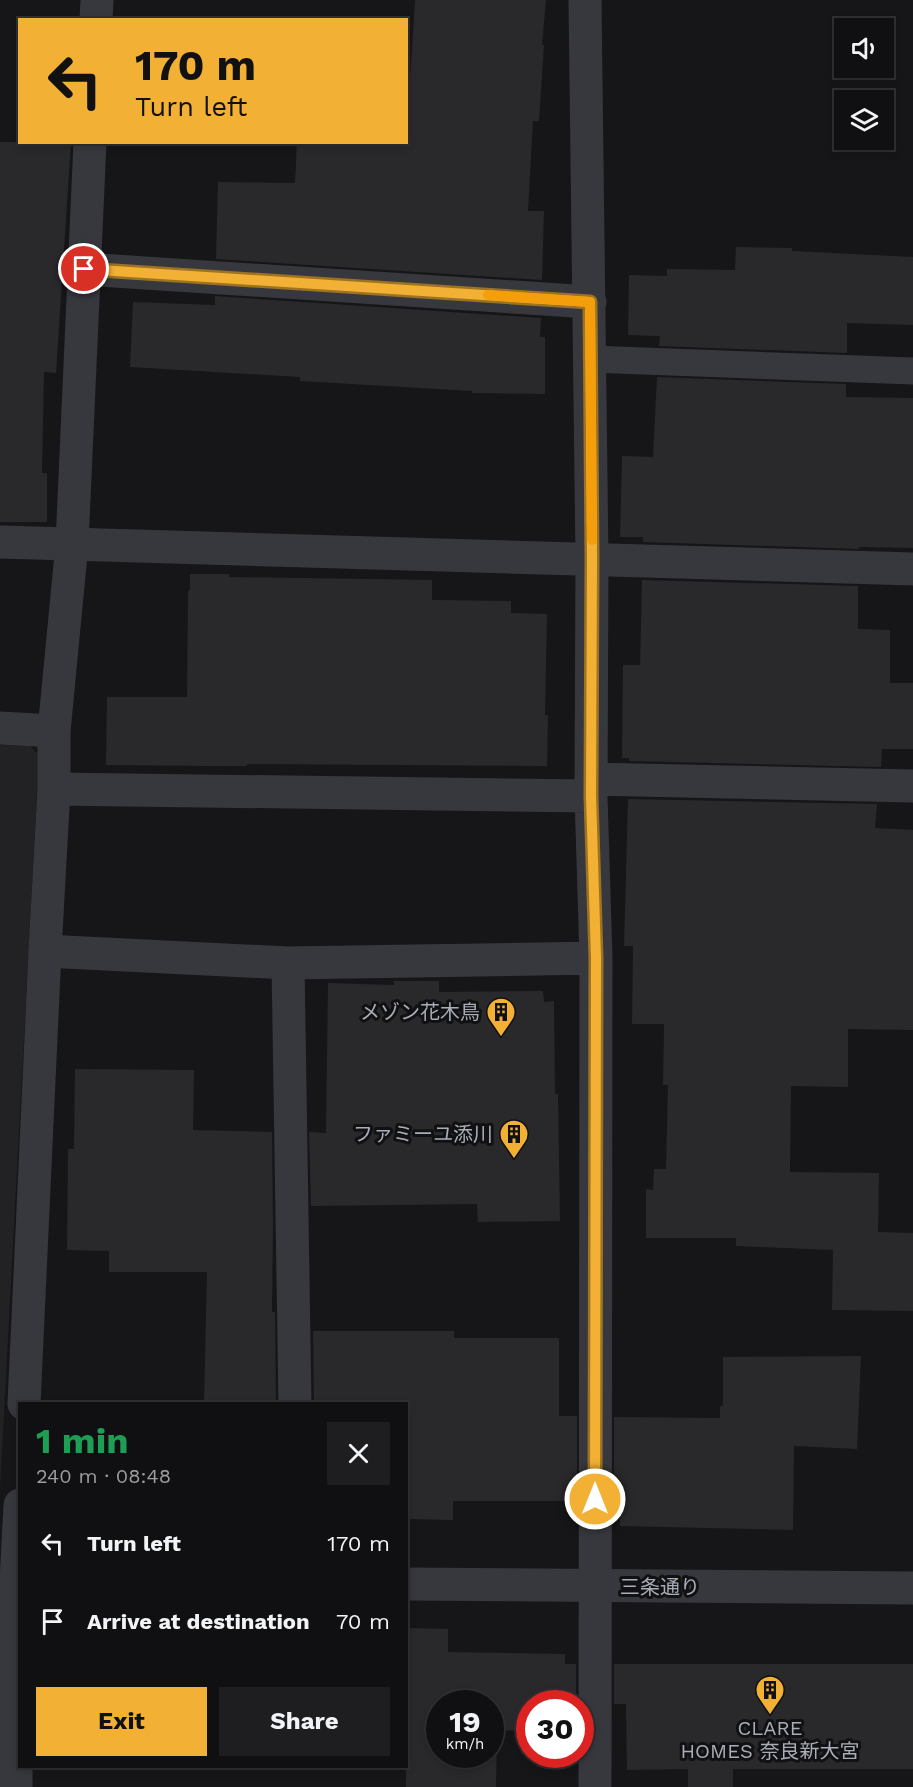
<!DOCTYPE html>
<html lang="en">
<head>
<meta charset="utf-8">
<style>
  body { margin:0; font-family:"Work Sans","Noto Sans JP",sans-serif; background:#1e1e20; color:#f1f3f6; height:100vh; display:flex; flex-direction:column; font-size:22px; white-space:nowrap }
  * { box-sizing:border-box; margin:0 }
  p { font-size:20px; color:#9c9d9f }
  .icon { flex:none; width:33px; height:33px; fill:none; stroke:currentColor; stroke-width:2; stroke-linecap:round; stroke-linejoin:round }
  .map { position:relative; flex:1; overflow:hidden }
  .sheet { position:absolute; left:18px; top:1402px; width:390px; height:366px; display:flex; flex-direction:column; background:#101012; border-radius:0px; box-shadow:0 3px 9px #0003,0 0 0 2px #303032 }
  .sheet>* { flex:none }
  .top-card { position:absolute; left:18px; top:18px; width:390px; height:126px; border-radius:0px; box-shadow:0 3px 9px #0003,0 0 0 2px #303032; background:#f2b134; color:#111; overflow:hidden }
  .buttons { position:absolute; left:834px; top:18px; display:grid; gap:12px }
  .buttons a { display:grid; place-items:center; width:60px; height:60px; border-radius:0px; background:#101012; box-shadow:0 3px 9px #0003,0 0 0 2px #303032; font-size:30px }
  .speed { position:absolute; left:426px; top:1690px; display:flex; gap:12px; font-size:30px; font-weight:700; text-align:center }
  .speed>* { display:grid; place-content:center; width:78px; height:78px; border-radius:50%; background:#101012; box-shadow:0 3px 9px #0003,0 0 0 2px #303032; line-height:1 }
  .speed small { font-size:15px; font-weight:400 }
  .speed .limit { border:9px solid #d22; background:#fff; color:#111 }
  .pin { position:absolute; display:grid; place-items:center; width:51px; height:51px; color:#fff; margin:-26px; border:3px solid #fff; border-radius:50%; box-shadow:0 2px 6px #0007 }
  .me { position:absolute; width:66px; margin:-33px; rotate:0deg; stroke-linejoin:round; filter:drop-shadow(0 0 4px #0008) }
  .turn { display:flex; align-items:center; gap:21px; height:126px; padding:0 18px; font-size:27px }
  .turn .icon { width:78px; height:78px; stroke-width:2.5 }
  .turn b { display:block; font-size:42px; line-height:51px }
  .round { display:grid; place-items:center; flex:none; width:63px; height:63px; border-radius:0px; background:#1e1e20 }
  .head { display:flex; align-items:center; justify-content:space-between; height:102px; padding:0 18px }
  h1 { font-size:36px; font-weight:700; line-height:45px; color:#1e9e55 }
  .primary-button { display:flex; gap:12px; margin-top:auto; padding:12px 18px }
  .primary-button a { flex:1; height:69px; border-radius:0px; background:#f2b134; color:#111; font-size:24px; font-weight:700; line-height:69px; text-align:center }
  .primary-button a+a { background:#1e1e20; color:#f1f3f6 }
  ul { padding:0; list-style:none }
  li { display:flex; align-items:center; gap:18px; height:78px; padding:0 18px }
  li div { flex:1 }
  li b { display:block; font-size:22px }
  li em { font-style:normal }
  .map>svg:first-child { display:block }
</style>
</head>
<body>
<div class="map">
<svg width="913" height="1787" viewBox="0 0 913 1787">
  <rect width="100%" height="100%" fill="#161618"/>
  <path fill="#222225" d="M 0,745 L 30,746 L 39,755 L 0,1489 Z"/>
  <path fill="#29292c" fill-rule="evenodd" d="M 415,0 L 546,0 L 542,45 L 544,45 L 539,121 L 533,121 L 528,211 L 544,211 L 542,280 L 216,259 L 218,182 L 295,183 L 297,142 L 406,142 Z
    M 0,142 L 71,142 L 56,373 L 44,372 L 42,473 L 47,473 L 47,522 L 0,522 Z
    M 736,247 L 792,248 L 792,251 L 913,257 L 913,325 L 847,323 L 847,353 L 659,346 L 660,336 L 628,335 L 629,275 L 667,276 L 667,269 L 735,270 Z
    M 215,296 L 541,318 L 540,337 L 545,337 L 545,394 L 472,393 L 472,391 L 300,381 L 300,377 L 130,367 L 133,302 L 215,305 Z
    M 657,377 L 846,384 L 846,397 L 913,398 L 913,548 L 859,547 L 859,549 L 643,542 L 643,537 L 620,537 L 622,456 L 653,457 Z
    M 190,574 L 229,574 L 229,577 L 432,580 L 432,600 L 511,601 L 511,613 L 547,614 L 545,715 L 548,715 L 547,766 L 247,764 L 247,766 L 210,766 L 106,765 L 107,697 L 187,697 L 188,591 L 190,590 Z
    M 642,580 L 858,586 L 858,629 L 890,630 L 890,683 L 913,683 L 913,749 L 882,749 L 881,767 L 629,761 L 629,758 L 622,758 L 623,665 L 640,665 Z
    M 628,799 L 877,804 L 875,828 L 913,830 L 913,1030 L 848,1029 L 848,1087 L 791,1086 L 790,1172 L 879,1173 L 878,1232 L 913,1233 L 913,1311 L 832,1310 L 833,1250 L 736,1246 L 736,1238 L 646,1238 L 646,1189 L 653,1190 L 654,1169 L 666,1169 L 668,1085 L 663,1085 L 664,1024 L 632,1024 L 633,946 L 624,946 Z
    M 394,981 L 439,981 L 439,992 L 543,991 L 544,1002 L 554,1001 L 555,1094 L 558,1094 L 560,1221 L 478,1222 L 477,1204 L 311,1206 L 309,1132 L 326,1133 L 328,983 L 394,985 Z
    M 75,1069 L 194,1070 L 193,1130 L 272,1132 L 273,1227 L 272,1312 L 275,1312 L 276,1404 L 204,1404 L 207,1272 L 109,1272 L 109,1251 L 67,1250 L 68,1149 L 74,1149 Z
    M 313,1331 L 454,1331 L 454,1338 L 559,1338 L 559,1416 L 577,1416 L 577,1501 L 453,1501 L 453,1520 L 406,1519 L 406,1404 L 314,1404 Z
    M 861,1356 L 857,1449 L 794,1446 L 793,1530 L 620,1526 L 620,1501 L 614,1501 L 614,1417 L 720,1418 L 720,1406 L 723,1406 L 723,1357 Z
    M 406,1628 L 448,1629 L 448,1652 L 565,1654 L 565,1664 L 576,1664 L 576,1704 L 530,1704 L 530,1731 L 497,1730 L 496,1787 L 406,1787 ZM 440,1704 L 490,1704 L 490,1755 L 440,1755 Z
    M 614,1664 L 913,1664 L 913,1769 L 733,1769 L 733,1787 L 688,1787 L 688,1769 L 627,1770 L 626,1704 L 614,1704 Z"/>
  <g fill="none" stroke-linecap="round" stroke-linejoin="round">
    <path stroke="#37383d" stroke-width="27" d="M 590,359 L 913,371"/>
    <path stroke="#37383d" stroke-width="33" d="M 585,0 L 592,559 L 591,796 L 596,958 L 595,1787
      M 84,269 L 590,302
      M 0,542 L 913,569
      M 0,728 L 54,731
      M 591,779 L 913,786
      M 54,789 L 591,796
      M 45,951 L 288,963 L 596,958
      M 288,963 L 295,1404"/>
    <path stroke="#37383d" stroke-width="33" d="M 96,20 L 97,0
      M 24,1404 L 45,951 L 54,789 L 54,731 L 72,544 L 90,142
      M 406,1584 L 913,1588
      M 16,1787 L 16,1582 L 20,1505"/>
  </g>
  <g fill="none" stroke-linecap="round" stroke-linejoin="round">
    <g stroke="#9d7322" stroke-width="15">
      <path id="route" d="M 84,269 L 590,302 L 592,559 L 591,796 L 596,958 L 595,1499"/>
    </g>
    <use href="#route" stroke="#f2b134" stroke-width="10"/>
    <path stroke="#f59e0b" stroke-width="10" d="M 488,295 L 590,302 L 592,540"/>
  </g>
  <defs>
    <g id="building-pin" transform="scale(1.5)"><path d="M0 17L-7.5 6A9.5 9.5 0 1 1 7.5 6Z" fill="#f2b134" stroke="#111113"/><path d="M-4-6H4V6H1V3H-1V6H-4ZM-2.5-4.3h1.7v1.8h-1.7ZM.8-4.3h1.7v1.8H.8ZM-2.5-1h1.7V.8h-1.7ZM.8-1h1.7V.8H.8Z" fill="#111"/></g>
  </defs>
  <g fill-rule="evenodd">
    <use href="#building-pin" x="501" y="1012"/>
    <use href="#building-pin" x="514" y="1134"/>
    <use href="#building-pin" x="770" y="1690"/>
  </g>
  <g text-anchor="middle" stroke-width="6" stroke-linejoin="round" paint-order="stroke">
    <g font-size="20" fill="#a8adb8" stroke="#111113" text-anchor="end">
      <text x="480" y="1019">メゾン花木鳥</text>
      <text x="493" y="1141">ファミーユ添川</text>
      <text x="770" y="1735" text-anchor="middle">CLARE<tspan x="770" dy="23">HOMES 奈良新大宮</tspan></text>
    </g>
    <g font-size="20" fill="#a8adb8" stroke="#111113">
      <text x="660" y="1594">三条通り</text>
    </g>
  </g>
</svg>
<div class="buttons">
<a><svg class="icon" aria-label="sound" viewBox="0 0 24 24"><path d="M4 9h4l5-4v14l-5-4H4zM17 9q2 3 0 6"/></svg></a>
<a><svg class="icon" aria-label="layers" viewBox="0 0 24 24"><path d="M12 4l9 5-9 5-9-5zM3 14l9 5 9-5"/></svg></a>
</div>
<div class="speed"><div>19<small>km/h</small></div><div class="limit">30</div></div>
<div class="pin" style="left:84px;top:269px;background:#d93025"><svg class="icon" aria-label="arrive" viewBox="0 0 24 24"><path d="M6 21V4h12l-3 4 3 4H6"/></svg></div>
<svg class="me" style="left:595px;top:1499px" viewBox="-20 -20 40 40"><circle r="17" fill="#f2b134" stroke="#fff" stroke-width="3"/><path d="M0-11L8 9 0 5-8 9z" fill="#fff"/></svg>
<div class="top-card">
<div class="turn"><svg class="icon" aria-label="left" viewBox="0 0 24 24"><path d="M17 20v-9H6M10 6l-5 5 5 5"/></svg><div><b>170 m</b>Turn left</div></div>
</div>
<section class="sheet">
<div class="head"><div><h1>1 min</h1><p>240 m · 08:48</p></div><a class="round"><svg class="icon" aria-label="close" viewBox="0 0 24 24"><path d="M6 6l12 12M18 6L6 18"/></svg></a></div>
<ul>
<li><svg class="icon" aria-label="left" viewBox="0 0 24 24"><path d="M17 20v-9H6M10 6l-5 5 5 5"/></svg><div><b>Turn left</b></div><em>170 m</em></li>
<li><svg class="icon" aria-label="arrive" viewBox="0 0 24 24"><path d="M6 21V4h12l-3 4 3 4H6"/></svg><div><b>Arrive at destination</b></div><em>70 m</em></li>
</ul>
<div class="primary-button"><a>Exit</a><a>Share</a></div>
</section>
</div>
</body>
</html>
